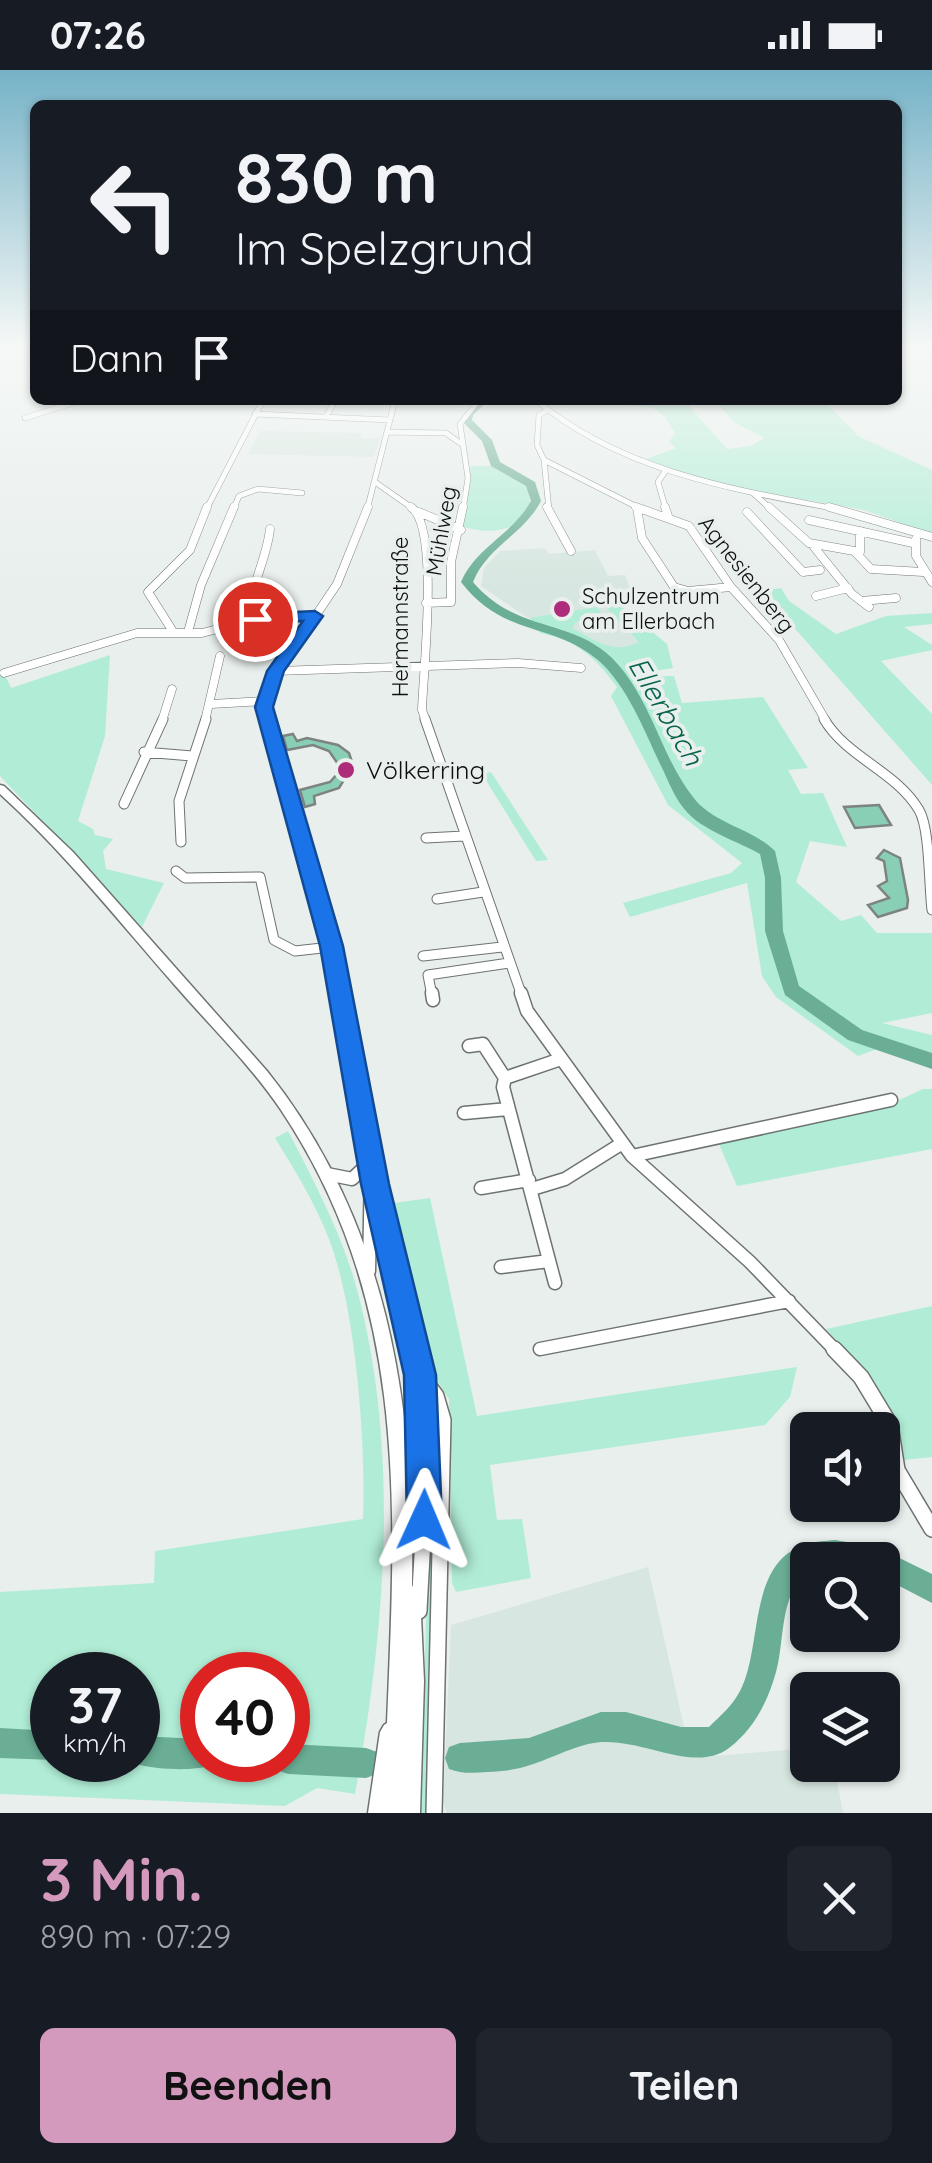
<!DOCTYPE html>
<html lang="de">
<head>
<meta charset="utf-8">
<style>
  body { margin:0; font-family:Quicksand,sans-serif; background:#20242c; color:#f1f3f6; height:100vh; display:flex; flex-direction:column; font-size:38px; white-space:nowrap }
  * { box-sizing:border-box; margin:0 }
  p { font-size:32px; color:#9ea1a6 }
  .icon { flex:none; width:55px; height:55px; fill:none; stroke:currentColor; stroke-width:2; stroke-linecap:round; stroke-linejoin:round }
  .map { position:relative; height:1743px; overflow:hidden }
  .panel { display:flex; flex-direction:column; background:#171b24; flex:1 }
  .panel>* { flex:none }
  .hud { position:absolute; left:30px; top:30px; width:872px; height:305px; border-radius:15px; box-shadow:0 2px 8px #0004; background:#171b24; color:#f1f3f6; overflow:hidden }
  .fabs { position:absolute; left:790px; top:1342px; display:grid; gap:20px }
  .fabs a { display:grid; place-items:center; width:110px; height:110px; border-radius:15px; background:#171b24; box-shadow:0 2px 8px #0004; font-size:50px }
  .speed { position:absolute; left:30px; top:1582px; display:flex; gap:20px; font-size:50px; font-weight:700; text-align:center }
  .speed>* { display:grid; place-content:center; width:130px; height:130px; border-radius:50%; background:#171b24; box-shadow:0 2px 8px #0004; line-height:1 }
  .speed small { font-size:25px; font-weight:400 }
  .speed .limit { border:15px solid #d22; background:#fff; color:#111 }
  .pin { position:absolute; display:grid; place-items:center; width:85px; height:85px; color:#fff; margin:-42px; border:5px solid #fff; border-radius:50%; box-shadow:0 2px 10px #0007 }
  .me { position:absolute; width:110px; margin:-55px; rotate:1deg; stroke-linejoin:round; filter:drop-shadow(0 0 8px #0008) }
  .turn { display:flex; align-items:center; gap:35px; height:210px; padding:0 40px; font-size:45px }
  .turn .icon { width:130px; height:130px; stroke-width:2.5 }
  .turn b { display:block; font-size:70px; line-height:85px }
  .then { display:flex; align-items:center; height:95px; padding:0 40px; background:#0003; gap:20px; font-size:38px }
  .round { display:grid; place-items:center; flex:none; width:105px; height:105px; border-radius:15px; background:#20242c }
  .overview { display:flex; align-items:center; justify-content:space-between; height:170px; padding:0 40px }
  h1 { font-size:60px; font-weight:700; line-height:75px; color:#d39abe }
  .action { display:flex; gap:20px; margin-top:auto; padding:20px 40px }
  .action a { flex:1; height:115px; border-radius:15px; background:#d39abe; color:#111; font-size:40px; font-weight:700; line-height:115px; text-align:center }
  .action a+a { background:#20242c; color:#f1f3f6 }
  .status { display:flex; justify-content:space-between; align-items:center; height:70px; padding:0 50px; background:#171b24; direction:ltr }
  .status svg { height:28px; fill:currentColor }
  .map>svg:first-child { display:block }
</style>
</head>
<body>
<div class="status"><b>07:26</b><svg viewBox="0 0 49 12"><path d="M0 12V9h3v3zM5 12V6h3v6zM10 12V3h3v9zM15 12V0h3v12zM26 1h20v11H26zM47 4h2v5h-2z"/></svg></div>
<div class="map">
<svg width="932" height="1743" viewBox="0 0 932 1743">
  <rect width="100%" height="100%" fill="#e8efec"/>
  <path fill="#d7e6e0" d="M 260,361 L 361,363 L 361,368 L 380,368 L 374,387 L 248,384 Z
    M 544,478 L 549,484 L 595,480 L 608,506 L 625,505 L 634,528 L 601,532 L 663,575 L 612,594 L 566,564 L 525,546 L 481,516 L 484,498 L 500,481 Z
    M 648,1497 L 691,1688 L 807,1678 L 808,1695 L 834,1695 L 843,1743 L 447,1743 L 443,1732 L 451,1555 Z"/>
  <path fill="#b1edd6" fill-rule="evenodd" d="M 541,330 L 693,330 L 690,337 L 727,379 L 751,376 L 764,368 L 734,352 L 718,334 L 698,330 L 823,330 L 858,366 L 932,400 L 932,464 L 864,440 L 708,413 L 646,389 L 676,378 L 669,372 L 675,363 L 665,347 L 652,337 Z
    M 471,396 L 492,396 L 527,417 L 531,436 C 517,463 491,464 463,457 Z
    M 781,518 L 789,531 L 836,564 L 886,546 L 932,543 L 932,554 L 904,557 L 932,575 L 932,580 L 881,591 L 932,644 L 932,715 L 762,521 Z
    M 669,522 L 674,523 L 660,534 L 620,535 L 667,574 L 673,598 L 654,601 L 654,606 L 674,606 L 682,633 L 763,627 L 808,698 L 788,700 L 801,724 L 823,723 L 847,777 L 810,771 L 796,812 L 841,851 L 861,845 L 877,863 L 932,863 L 932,943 L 882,953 L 932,965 L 932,995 L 877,979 L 858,986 L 776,927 L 762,906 L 747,813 L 630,847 L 623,833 L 731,803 L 742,793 L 668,735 L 611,626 L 617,617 C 595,587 577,570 540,563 L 530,548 L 597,537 L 602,544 L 576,552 L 572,558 C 597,571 612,585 639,572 L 602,533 L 645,531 Z
    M 110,585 L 105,666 L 78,751 L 93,759 L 95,765 L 113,769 L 103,781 L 106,799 L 164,813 L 142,857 L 0,706 L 0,604 L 4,603 L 11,618 Z
    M 491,702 L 548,790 L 536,791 L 482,704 Z
    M 923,1019 L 932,1019 L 932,1079 L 737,1116 L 718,1072 L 895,1032 Z
    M 288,1061 C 315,1113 343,1166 358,1223 C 400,1385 385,1561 355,1724 L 317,1718 L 285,1736 L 0,1724 L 0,1522 L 154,1513 L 155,1481 L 363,1449 C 366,1374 356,1239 329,1169 C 316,1135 295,1100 275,1068 ZM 52,1605 L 138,1605 L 138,1690 L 52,1690 ZM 202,1605 L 288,1605 L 288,1690 L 202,1690 Z
    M 430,1128 L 477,1346 L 797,1297 L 790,1327 L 765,1355 L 490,1395 L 497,1450 L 522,1449 L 531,1508 L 456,1522 L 452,1513 L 449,1329 L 426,1294 L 394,1133 Z
    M 932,1236 L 932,1387 L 903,1390 C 897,1337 860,1298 826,1259 Z
    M 427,1327 L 438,1354 L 428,1743 L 421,1743 L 431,1359 Z"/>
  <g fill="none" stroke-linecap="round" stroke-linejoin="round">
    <path fill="#6aae95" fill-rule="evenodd" d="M 479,330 L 489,330 L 473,345 L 472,350 L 492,370 L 500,392 L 535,412 L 541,431 C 524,464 487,477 473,512 C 516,563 571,548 612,588 C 651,627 660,685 693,727 C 713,754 752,758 775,781 L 781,808 L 783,861 L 799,916 L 862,960 L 932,983 L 932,999 L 848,970 L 785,925 L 765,861 L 765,808 L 760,784 C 739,772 710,763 692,747 C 679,736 671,718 664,702 C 646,666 629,617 598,590 C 552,551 504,568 461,512 C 476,477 513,464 531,431 L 526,416 L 491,396 L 482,371 L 462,351 L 466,342 Z
      M 835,1470 L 877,1477 L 932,1504 L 932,1533 L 882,1507 L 882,1490 L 808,1490 L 808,1503 C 779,1523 785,1571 776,1602 C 768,1631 754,1659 729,1678 C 692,1706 635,1662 588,1674 C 548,1685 533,1701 487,1702 C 473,1703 462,1704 449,1699 L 445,1688 L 449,1677 L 460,1673 L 529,1668 L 601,1642 L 626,1642 L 681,1657 L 709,1657 C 720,1646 733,1635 740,1621 C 763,1578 747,1494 804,1475 C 814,1471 825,1471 835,1470 Z
      M 0,1658 L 52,1661 L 54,1690 L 0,1688 Z
      M 138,1666 L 202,1669 L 202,1690 L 214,1690 L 213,1695 C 194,1702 143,1700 127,1690 L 138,1690 Z
      M 288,1674 L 366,1678 L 377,1682 L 381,1693 L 377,1704 L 366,1708 L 288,1704 L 277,1700 L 273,1690 L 288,1690 Z"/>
  </g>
  <path fill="#89cfb5" stroke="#7d8381" stroke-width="2.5" d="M 293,664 L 297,671 L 307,668 L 338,675 L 349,683 L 353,695 L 339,718 L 314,726 L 315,734 L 305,737 L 300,720 L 330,712 L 339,702 L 338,694 L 329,681 L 313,675 L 287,680 L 283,666 Z
    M 879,735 L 891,755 L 855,758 L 844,737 Z
    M 884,780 L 900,788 L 908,830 L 907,838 L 878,847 L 868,835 L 889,828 L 878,816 L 887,811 L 884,791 L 877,788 Z"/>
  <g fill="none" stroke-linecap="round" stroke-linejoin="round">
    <g stroke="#6d7370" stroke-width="6">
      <path id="minor-far4" d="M 536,330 C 622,402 736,420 842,440
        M 546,341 L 539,345 L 537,375 L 544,390 L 643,440
        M 255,344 L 390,350
        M 326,347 L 335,330
        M 25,348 L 82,330
        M 387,362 L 446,363 L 460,373
        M 544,390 L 549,440
        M 666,400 L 658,412 L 666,440
        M 375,412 L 415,440
        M 754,424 L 772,440
        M 206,440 L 263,330
        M 233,440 L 239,426 L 258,419 L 302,423
        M 367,440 L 395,330
        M 463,440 L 468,408 L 460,354 L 479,330"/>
    </g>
    <g stroke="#6d7370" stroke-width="9">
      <path id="minor-far3" d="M 411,437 C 440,457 423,603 422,640 L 426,651
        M 547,437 L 571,481
        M 636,437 L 689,456 L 731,517 L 779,570 L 826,651
        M 665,437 L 668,446
        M 769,437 L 809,473 L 860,482 L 860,461
        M 829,437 L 932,467
        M 637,438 L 642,468 L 674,517 L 688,521 L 731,517
        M 419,442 L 461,460
        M 747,442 L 803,502 L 820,500
        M 809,450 L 913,473
        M 916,469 L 916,486 L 932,512
        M 814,477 L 852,524 L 869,537
        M 855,482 L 871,499 L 923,502
        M 816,526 L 848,518
        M 861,531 L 896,528
        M 426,533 L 451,532 L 451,492 L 463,437
        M 255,549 L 249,541 C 253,511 267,487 270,459
        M 172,560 L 148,522 L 190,480 L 207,437
        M 188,562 L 201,515 L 234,437
        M 276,601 L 518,593 L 581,598
        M 4,603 L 137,563 L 202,563 L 268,546 L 315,546
        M 211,634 L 264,631
        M 162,651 L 172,619
        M 205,651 L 220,586
        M 266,651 L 264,631 L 269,615 L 337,514 L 368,437"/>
    </g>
    <g stroke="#6d7370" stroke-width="11">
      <path id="minor-far2" d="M 265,649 L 343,926
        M 425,649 L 522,926
        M 824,649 C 847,688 896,701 919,740 C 930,758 929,817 932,840
        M 144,682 L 192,686
        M 124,734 L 163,649
        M 426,768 L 464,766
        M 181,772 L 179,731 L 206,649
        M 176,801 L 185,808 L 260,807 L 274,870 L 295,881 L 331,877
        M 437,829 L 483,822
        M 423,886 L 502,877
        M 432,926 L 428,905 L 509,893"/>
    </g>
    <g stroke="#6d7370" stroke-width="15">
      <path id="minor-far1" d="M 342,923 L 371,1097 L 369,1201
        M 432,923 L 433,930
        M 521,923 L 527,941 L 632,1086 L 750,1192 L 837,1282
        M 469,976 L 483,974 L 505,1008
        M 464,1043 L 508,1039
        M 632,1086 L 891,1030
        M 327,1104 L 352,1109 L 371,1091
        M 481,1118 L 529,1110
        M 532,1119 L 565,1109 L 621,1074
        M 379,1124 L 415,1282
        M 501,1197 L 549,1191
        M 555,1213 L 503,1017 L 505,1008 L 558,990
        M 540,1279 L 789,1231"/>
    </g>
    <g stroke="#6d7370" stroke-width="18">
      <path id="minor" d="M 414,1279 C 433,1364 423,1455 419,1541
        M 834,1279 L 861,1307 L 890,1355 L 897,1400 L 932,1459
        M 421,1306 L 436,1326 L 443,1350 L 434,1743"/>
    </g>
    <g stroke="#6d7370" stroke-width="3">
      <path id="major" d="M 0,715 L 4,716 L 73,782 L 267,1001 C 386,1150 415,1330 412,1516 L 417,1518 L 420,1525 L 424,1611 L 420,1743 L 368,1743 L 380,1662 L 384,1655 L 387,1653 C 396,1434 409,1232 281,1040 C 250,994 209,955 173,913 C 117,849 64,782 0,724 Z"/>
    </g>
    <use href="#minor-far4" stroke="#fff" stroke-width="5"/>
    <use href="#minor-far3" stroke="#fff" stroke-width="8"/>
    <use href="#minor-far2" stroke="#fff" stroke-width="9"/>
    <use href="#minor-far1" stroke="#fff" stroke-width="12"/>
    <use href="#minor" stroke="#fff" stroke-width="15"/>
    <use href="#major" fill="#fff" fill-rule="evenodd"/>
  </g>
  <linearGradient id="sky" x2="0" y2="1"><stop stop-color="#75b2c7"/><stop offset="0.53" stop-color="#f5f8f6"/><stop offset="1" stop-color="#f5f8f6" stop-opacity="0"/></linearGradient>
  <rect width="932" height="519" fill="url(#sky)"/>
  <path fill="#1a73e8" stroke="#114b97" stroke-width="2.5" d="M 315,541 L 323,546 L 284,601 L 273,637 L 343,876 L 389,1114 L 436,1305 L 442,1450 L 437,1462 L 424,1467 L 412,1462 L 407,1450 L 404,1305 L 361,1114 L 320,876 L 255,637 L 267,601 L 303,551 L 255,554 L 247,549 L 255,544 Z"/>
  <g fill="#ae2d7a" stroke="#e8efec" stroke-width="4">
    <circle cx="562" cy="539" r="10"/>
    <circle cx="346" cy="700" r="10"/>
  </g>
  <g text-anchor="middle" stroke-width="8" stroke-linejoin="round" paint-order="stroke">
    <g font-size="22" fill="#0e100f" stroke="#e8efec">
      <text transform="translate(441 461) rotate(-80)" y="8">Mühlweg</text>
      <text transform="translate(747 504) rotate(52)" y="8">Agnesienberg</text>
      <text transform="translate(400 547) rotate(-90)" y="8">Hermannstraße</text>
    </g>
    <g font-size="22" fill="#0e100f" stroke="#e8efec" text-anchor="start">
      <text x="582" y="534">Schulzentrum<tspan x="582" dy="25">am Ellerbach</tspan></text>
    </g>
    <g font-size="25" fill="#0e100f" stroke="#e8efec" text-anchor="start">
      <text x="366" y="709">Völkerring</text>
    </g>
    <g font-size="28" font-style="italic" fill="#05634b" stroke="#e8efec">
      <text transform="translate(666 641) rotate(60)" y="10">Ellerbach</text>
    </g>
  </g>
</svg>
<div class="fabs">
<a><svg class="icon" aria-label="sound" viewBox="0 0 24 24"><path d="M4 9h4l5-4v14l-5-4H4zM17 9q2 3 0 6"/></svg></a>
<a><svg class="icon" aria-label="search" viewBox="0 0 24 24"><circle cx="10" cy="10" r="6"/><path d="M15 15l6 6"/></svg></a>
<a><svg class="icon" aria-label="layers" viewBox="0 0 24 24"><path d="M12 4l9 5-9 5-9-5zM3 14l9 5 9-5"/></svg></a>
</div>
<div class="speed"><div>37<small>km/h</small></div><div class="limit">40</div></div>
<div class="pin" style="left:255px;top:549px;background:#d93025"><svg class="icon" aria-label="arrive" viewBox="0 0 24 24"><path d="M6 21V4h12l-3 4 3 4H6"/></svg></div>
<svg class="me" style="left:424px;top:1450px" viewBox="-20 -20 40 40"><path d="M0-17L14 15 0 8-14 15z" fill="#1a73e8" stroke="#fff" stroke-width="4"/></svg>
<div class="hud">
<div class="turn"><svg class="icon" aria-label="left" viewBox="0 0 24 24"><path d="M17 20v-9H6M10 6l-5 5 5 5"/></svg><div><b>830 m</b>Im Spelzgrund</div></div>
<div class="then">Dann<svg class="icon" aria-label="arrive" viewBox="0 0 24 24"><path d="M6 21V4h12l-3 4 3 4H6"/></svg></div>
</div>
</div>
<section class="panel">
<div class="overview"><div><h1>3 Min.</h1><p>890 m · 07:29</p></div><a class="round"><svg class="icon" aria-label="close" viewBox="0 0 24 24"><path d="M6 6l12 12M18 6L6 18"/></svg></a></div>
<div class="action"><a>Beenden</a><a>Teilen</a></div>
</section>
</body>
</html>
